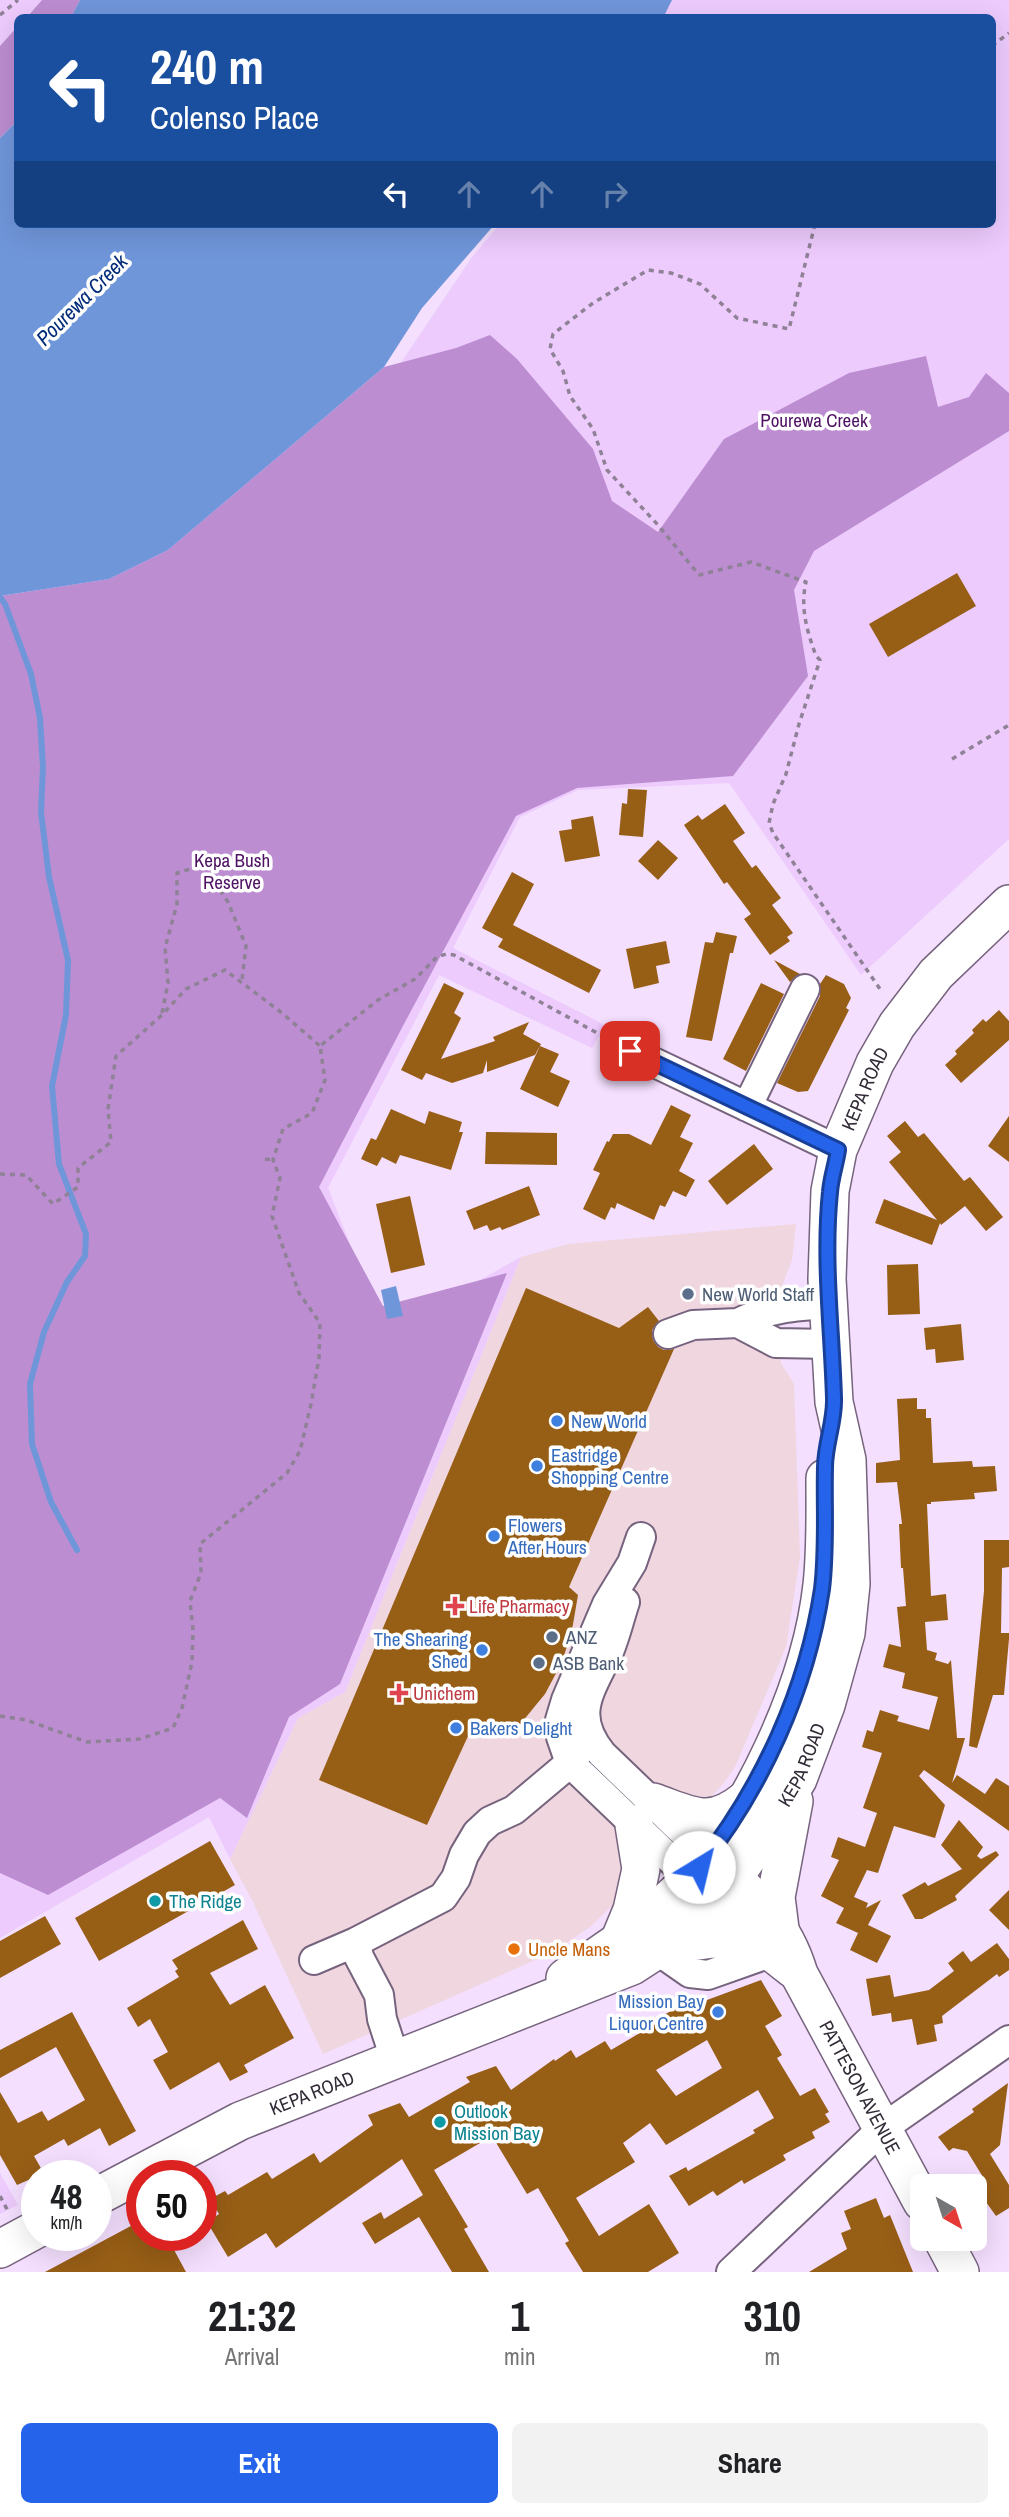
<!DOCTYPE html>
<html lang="en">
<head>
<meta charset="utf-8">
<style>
  body { margin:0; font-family:"Archivo Narrow",sans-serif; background:#f2f2f2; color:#202124; height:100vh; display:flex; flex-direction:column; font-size:26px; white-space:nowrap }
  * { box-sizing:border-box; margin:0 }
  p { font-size:23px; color:#757577 }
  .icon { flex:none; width:38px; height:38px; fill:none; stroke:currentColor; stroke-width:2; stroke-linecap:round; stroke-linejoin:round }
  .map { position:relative; height:2272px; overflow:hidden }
  .drawer { display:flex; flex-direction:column; background:#fff; flex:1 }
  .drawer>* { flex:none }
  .banner { position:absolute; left:14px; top:14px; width:982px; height:214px; border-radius:10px; box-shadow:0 7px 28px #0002; background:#1a4fa0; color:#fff; overflow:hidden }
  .needle { width:46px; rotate:141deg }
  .buttons { position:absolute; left:910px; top:2174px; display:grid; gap:14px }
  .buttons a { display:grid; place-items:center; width:77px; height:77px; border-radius:10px; background:#fff; box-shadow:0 7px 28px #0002; font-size:35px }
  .speed { position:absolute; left:21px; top:2160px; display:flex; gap:14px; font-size:35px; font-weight:700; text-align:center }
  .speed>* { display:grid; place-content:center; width:91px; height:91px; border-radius:50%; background:#fff; box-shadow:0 7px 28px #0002; line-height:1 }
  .speed small { font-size:18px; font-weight:400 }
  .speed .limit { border:10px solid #d22; background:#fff; color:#111 }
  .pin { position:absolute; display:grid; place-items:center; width:60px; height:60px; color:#fff; margin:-30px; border-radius:14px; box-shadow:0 4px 10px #0006 }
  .me { position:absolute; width:77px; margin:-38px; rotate:36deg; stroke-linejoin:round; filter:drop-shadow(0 0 5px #0008) }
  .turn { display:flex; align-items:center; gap:24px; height:147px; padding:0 21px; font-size:32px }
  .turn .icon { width:91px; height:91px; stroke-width:2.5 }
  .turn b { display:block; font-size:49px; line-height:60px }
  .lanes { display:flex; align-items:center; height:66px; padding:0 21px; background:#0003; justify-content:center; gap:35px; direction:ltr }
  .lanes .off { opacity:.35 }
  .eta { display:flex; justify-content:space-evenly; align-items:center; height:119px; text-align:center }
  .eta b { font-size:42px; font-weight:700; line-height:49px }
  .button { display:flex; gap:14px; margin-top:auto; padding:14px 21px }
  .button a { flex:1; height:80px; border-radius:10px; background:#2563eb; color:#fff; font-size:28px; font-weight:700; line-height:80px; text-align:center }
  .button a+a { background:#f2f2f2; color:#202124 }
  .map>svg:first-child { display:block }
</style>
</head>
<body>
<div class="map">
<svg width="1009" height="2272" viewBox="0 0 1009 2272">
  <rect width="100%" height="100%" fill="#f4dffe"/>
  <path fill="#f0d6de" d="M 796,1224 L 792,1260 L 780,1291 L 781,1363 L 794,1384 L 800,1557 L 786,1647 L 735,1767 L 723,1784 L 616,1902 L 590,1927 L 551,1953 L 323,2054 L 252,1900 L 230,1859 L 298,1718 L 345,1692 L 521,1257 L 568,1244 Z"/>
  <path fill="#edcbfd" d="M 0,0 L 42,0 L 26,17 L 18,18 L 17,27 L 0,46 Z
    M 80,0 L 1009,0 L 1009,839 L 861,975 L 729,783 L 578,790 L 520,817 L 453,948 L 605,1025 L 592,1048 L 439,975 L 328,1188 L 385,1333 L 521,1257 L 345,1692 L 298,1718 L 230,1859 L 209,1817 L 0,1938 L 0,605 L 396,370 L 472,257 L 500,224 L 992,224 L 992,18 L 71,17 Z
    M 0,2173 L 18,2205 L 0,2214 Z"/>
  <path fill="#bc8dd1" d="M 42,0 L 80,0 L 71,17 L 26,18 Z
    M 17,27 L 17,121 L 0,138 L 0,46 Z
    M 490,335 L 517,359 L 593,449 L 612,501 L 658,532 L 724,439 L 849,373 L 926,356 L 938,407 L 969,397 L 986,373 L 1009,393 L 1009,431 L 814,551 L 794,590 L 808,676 L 733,776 L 577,788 L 516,816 L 405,1022 L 319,1187 L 383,1306 L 507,1273 L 340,1684 L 289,1717 L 247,1818 L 220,1798 L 48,1895 L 0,1873 L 0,596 L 109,579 L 168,550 L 384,367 L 456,348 Z"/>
  <path fill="#7096da" d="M 80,0 L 672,0 L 663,18 L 71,17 Z
    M 17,121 L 18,224 L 495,224 L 422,308 L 384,367 L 168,550 L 109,579 L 0,596 L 0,138 Z
    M 396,1286 L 403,1316 L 387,1319 L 381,1290 Z"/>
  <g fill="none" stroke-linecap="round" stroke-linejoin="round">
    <path stroke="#7096da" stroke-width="6" d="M 0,597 L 5,604 L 31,674 L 40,718 L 43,767 L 41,812 L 49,877 L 68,960 L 66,1015 L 52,1086 L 59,1164 L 86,1234 L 85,1256 L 67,1282 L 44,1332 L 30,1384 L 32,1444 L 51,1502 L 77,1550"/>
  </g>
  <path fill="#975e16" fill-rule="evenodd" d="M 957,573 L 976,606 L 888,657 L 869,624 Z
    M 628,789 L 647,790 L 643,837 L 619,835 L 622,803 L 627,804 Z
    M 725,804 L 745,833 L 733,841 L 752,868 L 756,865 L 781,898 L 772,905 L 793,933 L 787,937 L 790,941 L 770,955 L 744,919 L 751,914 L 727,882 L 724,884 L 684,825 L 698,815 L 702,820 Z
    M 593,816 L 600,856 L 565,862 L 559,831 L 572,829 L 571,820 Z
    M 658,840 L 678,858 L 658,880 L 638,861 Z
    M 512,872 L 534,884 L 513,925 L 601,970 L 589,993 L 498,947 L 503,939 L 482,928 Z
    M 716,932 L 737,936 L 733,953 L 730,953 L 712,1041 L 686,1037 L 705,942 L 713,943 Z
    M 666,941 L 670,963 L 656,966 L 659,983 L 634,989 L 626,949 Z
    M 774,960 L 800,974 L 790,982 Z
    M 826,975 L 844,984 L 851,998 L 846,1008 L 849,1010 L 808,1091 L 798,1092 L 777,1083 L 820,996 L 820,984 Z
    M 444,983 L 464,993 L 454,1013 L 461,1018 L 441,1059 L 495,1041 L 493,1037 L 529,1022 L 523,1034 L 541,1044 L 535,1055 L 487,1072 L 487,1060 L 483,1073 L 452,1083 L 426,1073 L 422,1080 L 401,1070 Z
    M 761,983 L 784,994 L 746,1071 L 723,1059 Z
    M 999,1010 L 1009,1021 L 1009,1040 L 961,1083 L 945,1065 L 957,1054 L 955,1051 L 974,1033 L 972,1030 L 983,1019 L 986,1022 Z
    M 540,1046 L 559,1054 L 550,1072 L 570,1081 L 558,1107 L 520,1089 Z
    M 671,1105 L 691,1115 L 680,1137 L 693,1143 L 679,1171 L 695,1180 L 686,1197 L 673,1191 L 665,1207 L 660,1205 L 654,1220 L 617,1203 L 615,1209 L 611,1207 L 605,1220 L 583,1209 L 600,1173 L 593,1170 L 607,1141 L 609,1142 L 613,1134 L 629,1134 L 651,1145 Z
    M 391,1109 L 425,1124 L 429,1111 L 462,1122 L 459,1132 L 463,1132 L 451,1170 L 400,1155 L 396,1164 L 382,1157 L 377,1166 L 361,1159 L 371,1138 L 376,1140 Z
    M 1009,1116 L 1009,1162 L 988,1146 Z
    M 905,1121 L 918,1137 L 924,1133 L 964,1181 L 970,1177 L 1003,1217 L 986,1231 L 965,1206 L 941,1225 L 940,1223 L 932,1245 L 875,1223 L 884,1199 L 937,1220 L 889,1162 L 901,1152 L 887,1136 Z
    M 486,1132 L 557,1133 L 557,1165 L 485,1164 Z
    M 754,1144 L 773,1169 L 727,1205 L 708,1181 Z
    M 529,1186 L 540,1215 L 502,1230 L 500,1227 L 490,1231 L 487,1225 L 474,1230 L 466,1211 Z
    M 410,1196 L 425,1265 L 391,1273 L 376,1204 Z
    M 918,1264 L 920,1314 L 888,1315 L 887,1265 Z
    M 526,1288 L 619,1328 L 648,1307 L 659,1321 L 652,1330 L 653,1340 L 658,1347 L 664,1350 L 674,1349 L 569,1587 L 578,1595 L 572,1630 L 562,1662 L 545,1694 L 513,1733 L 475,1721 L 427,1825 L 319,1780 Z
    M 961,1324 L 964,1360 L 936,1363 L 935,1349 L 926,1350 L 924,1328 Z
    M 917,1398 L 917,1409 L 926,1409 L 926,1418 L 931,1418 L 933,1463 L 972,1461 L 973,1467 L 995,1466 L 997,1491 L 974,1493 L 975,1499 L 931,1502 L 931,1504 L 927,1504 L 931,1596 L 946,1594 L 948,1620 L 925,1622 L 927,1650 L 937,1653 L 935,1660 L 948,1664 L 951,1660 L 957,1738 L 965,1738 L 952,1783 L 957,1775 L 985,1794 L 996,1778 L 1009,1786 L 1009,1831 L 924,1770 L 919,1776 L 945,1805 L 935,1838 L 894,1826 L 878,1873 L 867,1870 L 854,1897 L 868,1903 L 866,1908 L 881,1900 L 868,1925 L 891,1936 L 877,1963 L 850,1950 L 858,1933 L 836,1923 L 844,1908 L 821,1896 L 839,1860 L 831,1857 L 838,1837 L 865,1847 L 877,1813 L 863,1808 L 882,1753 L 862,1747 L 867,1730 L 873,1732 L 880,1710 L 899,1716 L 897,1721 L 929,1730 L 938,1697 L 902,1688 L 905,1673 L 883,1667 L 889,1644 L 901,1647 L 897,1607 L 906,1606 L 903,1568 L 901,1568 L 899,1524 L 902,1524 L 897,1482 L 876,1483 L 876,1463 L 900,1460 L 897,1399 Z
    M 984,1540 L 1009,1540 L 1009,1567 L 1002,1568 L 1001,1633 L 1009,1633 L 1009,1639 L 1004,1695 L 993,1695 L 977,1748 L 969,1746 L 984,1591 Z
    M 959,1820 L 983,1847 L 977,1856 L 981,1859 L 996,1851 L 999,1855 L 955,1896 L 957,1900 L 922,1919 L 915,1919 L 902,1895 L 925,1882 L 928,1886 L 962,1869 L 941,1845 Z
    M 210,1841 L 235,1885 L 99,1961 L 75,1918 Z
    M 1009,1890 L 1009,1930 L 989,1910 Z
    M 45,1916 L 61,1944 L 0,1978 L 0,1941 Z
    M 243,1920 L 258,1949 L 210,1973 L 230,2005 L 265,1985 L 294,2038 L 244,2065 L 248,2072 L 230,2081 L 219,2062 L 170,2090 L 153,2060 L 168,2052 L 150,2019 L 138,2027 L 127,2008 L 179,1977 L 175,1971 L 178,1969 L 172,1960 Z
    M 997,1943 L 1009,1959 L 1009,1970 L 999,1977 L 997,1974 L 942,2016 L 943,2023 L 934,2025 L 937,2041 L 917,2045 L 912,2019 L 892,2022 L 891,2013 L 872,2016 L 866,1979 L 890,1975 L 894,1997 L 929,1990 L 954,1971 L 948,1963 L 963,1951 L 971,1962 Z
    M 761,1980 L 782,2016 L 765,2026 L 782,2055 L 777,2058 L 800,2096 L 815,2088 L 829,2112 L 825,2114 L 830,2122 L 812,2132 L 815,2138 L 783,2155 L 786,2160 L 744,2184 L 742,2180 L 717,2196 L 713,2191 L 689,2206 L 669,2176 L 686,2167 L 688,2171 L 755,2133 L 753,2130 L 774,2118 L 758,2090 L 666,2145 L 650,2123 L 623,2143 L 635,2162 L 576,2198 L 599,2236 L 649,2204 L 679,2253 L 648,2272 L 583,2272 L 565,2243 L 569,2241 L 538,2188 L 527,2194 L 492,2136 L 434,2170 L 468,2227 L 464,2229 L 489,2272 L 452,2272 L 419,2217 L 375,2244 L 362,2223 L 381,2212 L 384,2219 L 423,2195 L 402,2159 L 276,2248 L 266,2233 L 228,2257 L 207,2222 L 219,2214 L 210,2199 L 225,2191 L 228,2195 L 267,2172 L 272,2179 L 314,2153 L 320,2163 L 373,2125 L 368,2115 L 400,2103 L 409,2117 L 470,2082 L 466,2077 L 496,2066 L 511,2090 L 554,2059 L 555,2061 L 571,2050 L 576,2058 L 605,2041 L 611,2050 L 650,2027 L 648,2024 L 678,2007 L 680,2010 ZM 707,2040 L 722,2068 L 676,2096 L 656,2070 Z
    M 72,2012 L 136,2131 L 109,2146 L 100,2128 L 68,2146 L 64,2139 L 34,2156 L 42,2170 L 32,2175 L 33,2178 L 17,2185 L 0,2155 L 0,2092 L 18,2123 L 42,2111 L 48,2121 L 85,2100 L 56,2047 L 0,2078 L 0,2050 Z
    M 1008,2083 L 1000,2145 L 990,2154 L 1009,2185 L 1009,2208 L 996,2216 L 976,2188 L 986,2182 L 967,2151 L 953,2148 L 949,2151 L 938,2137 L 974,2112 L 972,2109 Z
    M 876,2198 L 884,2218 L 890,2215 L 913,2272 L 809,2272 L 847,2249 L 841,2233 L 851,2229 L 844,2211 Z
    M 142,2220 L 142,2235 L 166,2235 L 186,2272 L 45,2272 Z"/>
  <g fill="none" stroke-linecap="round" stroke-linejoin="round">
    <g stroke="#76637e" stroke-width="32">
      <path id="minor" d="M 630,1051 L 838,1150
        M 747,1107 L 805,989
        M 829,1304 C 796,1306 767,1308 738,1323 L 776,1343 L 830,1344
        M 668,1334 L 693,1325 L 738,1323
        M 641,1537 L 632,1563 L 607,1604 L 566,1700 L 560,1720 L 561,1737 L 570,1763 L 690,1878
        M 625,1602 C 620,1617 616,1634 610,1649 C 592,1690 569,1713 602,1754 L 708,1856
        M 356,1942 L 359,1957 L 379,1995 L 382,2019 L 395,2059
        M 657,1950 L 690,1973 L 708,1975 L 773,1952
        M 314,1960 L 356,1942 L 443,1897 L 456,1878 L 464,1855 L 477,1833 L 490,1821 L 514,1810 L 570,1763 L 589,1738
        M 731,2272 L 883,2128 L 1009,2040"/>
    </g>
    <g stroke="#76637e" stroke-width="40">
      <g id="major">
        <path d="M 653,1802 C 691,1815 709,1829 745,1800"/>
        <path id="s1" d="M 715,1862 C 754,1896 784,1923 799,1974 L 922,2202"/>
        <path d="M 695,1882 L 760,1943 L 793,1969"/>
        <path d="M 780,1929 L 776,1897 L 794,1801"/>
        <path d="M 620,1939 L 632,1910 L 641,1869 L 634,1825"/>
        <path d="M 663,1946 L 713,1939 L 760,1943"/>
        <path d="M 565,1978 C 575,1970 586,1965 596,1957 C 625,1938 654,1914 679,1890 C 750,1819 811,1685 822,1585 C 826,1549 825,1514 825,1478"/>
        <path id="s2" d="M 96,2197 L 240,2121 L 632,1966 L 663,1946 L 695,1919 L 741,1867 L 767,1830 L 798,1779 L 826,1705 L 846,1633 L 851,1584 L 847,1460 L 834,1402 L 827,1279 L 830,1191 L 838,1150 L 875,1063 L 897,1025 L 936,974 L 1009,904"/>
        <path d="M 942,2238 L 960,2272"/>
        <path d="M 0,2249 L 37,2229"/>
      </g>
    </g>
    <path stroke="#8f8196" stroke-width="3.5" stroke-dasharray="5 5" stroke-linecap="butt" d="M 0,15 L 18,0
      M 992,46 L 1009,33
      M 815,224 L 789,329 L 737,318 L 700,284 L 671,273 L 648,270 L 593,303 L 553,334 L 550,349 L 563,371 L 570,396 L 593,429 L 607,470 L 658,525 L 699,575 L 751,562 L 806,582 C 800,608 807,631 816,656 L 820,660 L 799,724 L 786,774 L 773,804 L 769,823 L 773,833 L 882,992
      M 952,759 L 1009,725
      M 162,1013 L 168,983 L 165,948 L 177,904 L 177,873 L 203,865 L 228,902 L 246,946 L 242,980
      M 265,1159 L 273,1160
      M 0,1174 L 26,1175 L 53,1204 L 78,1187 L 78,1168 L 111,1142 L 108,1109 L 116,1056 L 162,1015 L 186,989 L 225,970 L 282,1013 L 320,1046
      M 0,1716 L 26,1720 L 87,1742 L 140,1739 L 173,1728 L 182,1708 L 192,1662 L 193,1630 L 190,1601 L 201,1573 L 200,1544 L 287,1473 L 300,1451 L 311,1404 L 319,1358 L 320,1323 L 299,1293 L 272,1216 L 280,1178 L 273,1160 L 283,1129 L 312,1113 L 325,1080 L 320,1046 L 378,1000 L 415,979 L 437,957 L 446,954 L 454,955 L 610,1040
      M 0,2196 L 9,2213"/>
    <use href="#minor" stroke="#fff" stroke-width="28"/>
    <use href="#major" stroke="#fff" stroke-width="37"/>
  </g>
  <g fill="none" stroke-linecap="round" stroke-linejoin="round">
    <g stroke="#184099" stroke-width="18">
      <path id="route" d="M 630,1051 L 838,1150 C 836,1164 831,1178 830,1192 C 823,1260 832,1330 834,1398 C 835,1421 825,1444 825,1467 C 824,1507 827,1548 822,1589 C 807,1689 762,1788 699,1867"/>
    </g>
    <use href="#route" stroke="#2563eb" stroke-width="12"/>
  </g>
  <g fill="#5c6f8a" stroke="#fff" stroke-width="2.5">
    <circle cx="688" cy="1294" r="7"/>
    <circle cx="552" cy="1637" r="7"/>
    <circle cx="539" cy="1663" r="7"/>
  </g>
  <g fill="#3f7fe0" stroke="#fff" stroke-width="2.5">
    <circle cx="557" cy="1421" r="7"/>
    <circle cx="537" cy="1466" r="7"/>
    <circle cx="494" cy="1536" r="7"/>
    <circle cx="482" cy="1650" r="7"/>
    <circle cx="456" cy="1728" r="7"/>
    <circle cx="718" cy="2012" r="7"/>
  </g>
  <g fill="#e0444e" stroke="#fff" stroke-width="2.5">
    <path d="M451.5 1595.5h7v7h7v7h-7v7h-7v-7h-7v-7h7z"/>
    <path d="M395.5 1682.5h7v7h7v7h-7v7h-7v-7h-7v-7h7z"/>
  </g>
  <g fill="#0f9aa8" stroke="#fff" stroke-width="2.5">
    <circle cx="155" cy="1901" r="7"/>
    <circle cx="440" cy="2122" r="7"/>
  </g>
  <circle fill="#e8710a" stroke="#fff" stroke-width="2.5" cx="514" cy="1949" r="7"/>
  <g text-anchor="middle" stroke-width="7" stroke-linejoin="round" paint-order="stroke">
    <g font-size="19" fill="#4e1164" stroke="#fff">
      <text x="814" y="427">Pourewa Creek</text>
      <text x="232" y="867">Kepa Bush<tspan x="232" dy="22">Reserve</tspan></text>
    </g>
    <g font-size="19" fill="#332b37" stroke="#fff">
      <text dy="7" stroke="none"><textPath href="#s2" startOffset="1544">KEPA ROAD</textPath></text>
      <text dy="7" stroke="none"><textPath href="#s2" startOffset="852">KEPA ROAD</textPath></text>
      <text dy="7" stroke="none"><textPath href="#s1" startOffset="271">PATTESON AVENUE</textPath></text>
      <text dy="7" stroke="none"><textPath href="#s2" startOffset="240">KEPA ROAD</textPath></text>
    </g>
    <g font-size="19" fill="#4e5e75" stroke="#fff" text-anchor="start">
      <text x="702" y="1301">New World Staff</text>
      <text x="566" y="1644">ANZ</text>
      <text x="553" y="1670">ASB Bank</text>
    </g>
    <g font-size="19" fill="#366cbe" stroke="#fff" text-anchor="start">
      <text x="571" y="1428">New World</text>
      <text x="551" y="1462">Eastridge<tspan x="551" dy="22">Shopping Centre</tspan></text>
      <text x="508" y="1532">Flowers<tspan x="508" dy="22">After Hours</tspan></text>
      <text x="468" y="1646" text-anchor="end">The Shearing<tspan x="468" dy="22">Shed</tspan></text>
      <text x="470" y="1735">Bakers Delight</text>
      <text x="704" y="2008" text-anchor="end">Mission Bay<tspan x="704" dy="22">Liquor Centre</tspan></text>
    </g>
    <g font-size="19" fill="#be3a42" stroke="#fff" text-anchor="start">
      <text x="469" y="1613">Life Pharmacy</text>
      <text x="413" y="1700">Unichem</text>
    </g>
    <g font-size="19" fill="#0d838f" stroke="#fff" text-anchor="start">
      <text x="169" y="1908">The Ridge</text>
      <text x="454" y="2118">Outlook<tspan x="454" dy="22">Mission Bay</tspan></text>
    </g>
    <g font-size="19" fill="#c56008" stroke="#fff" text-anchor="start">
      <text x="528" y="1956">Uncle Mans</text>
    </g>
    <g font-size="21" font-style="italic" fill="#012b79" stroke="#fff">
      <text transform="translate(82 300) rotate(-45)" y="7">Pourewa Creek</text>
    </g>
  </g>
</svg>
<div class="buttons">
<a><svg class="needle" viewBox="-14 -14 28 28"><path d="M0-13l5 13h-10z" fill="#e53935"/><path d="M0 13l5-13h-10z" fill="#757577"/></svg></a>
</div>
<div class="speed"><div>48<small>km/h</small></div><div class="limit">50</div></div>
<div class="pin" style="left:630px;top:1051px;background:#d93025"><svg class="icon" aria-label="arrive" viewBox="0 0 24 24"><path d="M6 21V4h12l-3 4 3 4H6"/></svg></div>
<svg class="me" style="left:699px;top:1867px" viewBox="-20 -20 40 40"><circle r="19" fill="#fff"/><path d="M0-13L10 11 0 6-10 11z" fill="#2563eb"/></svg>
<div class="banner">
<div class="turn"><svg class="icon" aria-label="left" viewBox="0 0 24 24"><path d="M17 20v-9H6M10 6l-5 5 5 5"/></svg><div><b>240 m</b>Colenso Place</div></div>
<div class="lanes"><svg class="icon" aria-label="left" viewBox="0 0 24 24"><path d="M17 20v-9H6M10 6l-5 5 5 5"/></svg><svg class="icon off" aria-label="ahead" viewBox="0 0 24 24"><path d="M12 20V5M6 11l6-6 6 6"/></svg><svg class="icon off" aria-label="ahead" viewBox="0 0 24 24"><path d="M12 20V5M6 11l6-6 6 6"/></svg><svg class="icon off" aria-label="right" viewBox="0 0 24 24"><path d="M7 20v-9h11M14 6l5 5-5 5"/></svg></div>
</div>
</div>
<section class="drawer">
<div class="eta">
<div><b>21:32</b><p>Arrival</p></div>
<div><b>1</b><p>min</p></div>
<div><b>310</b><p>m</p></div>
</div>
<div class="button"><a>Exit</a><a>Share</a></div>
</section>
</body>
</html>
